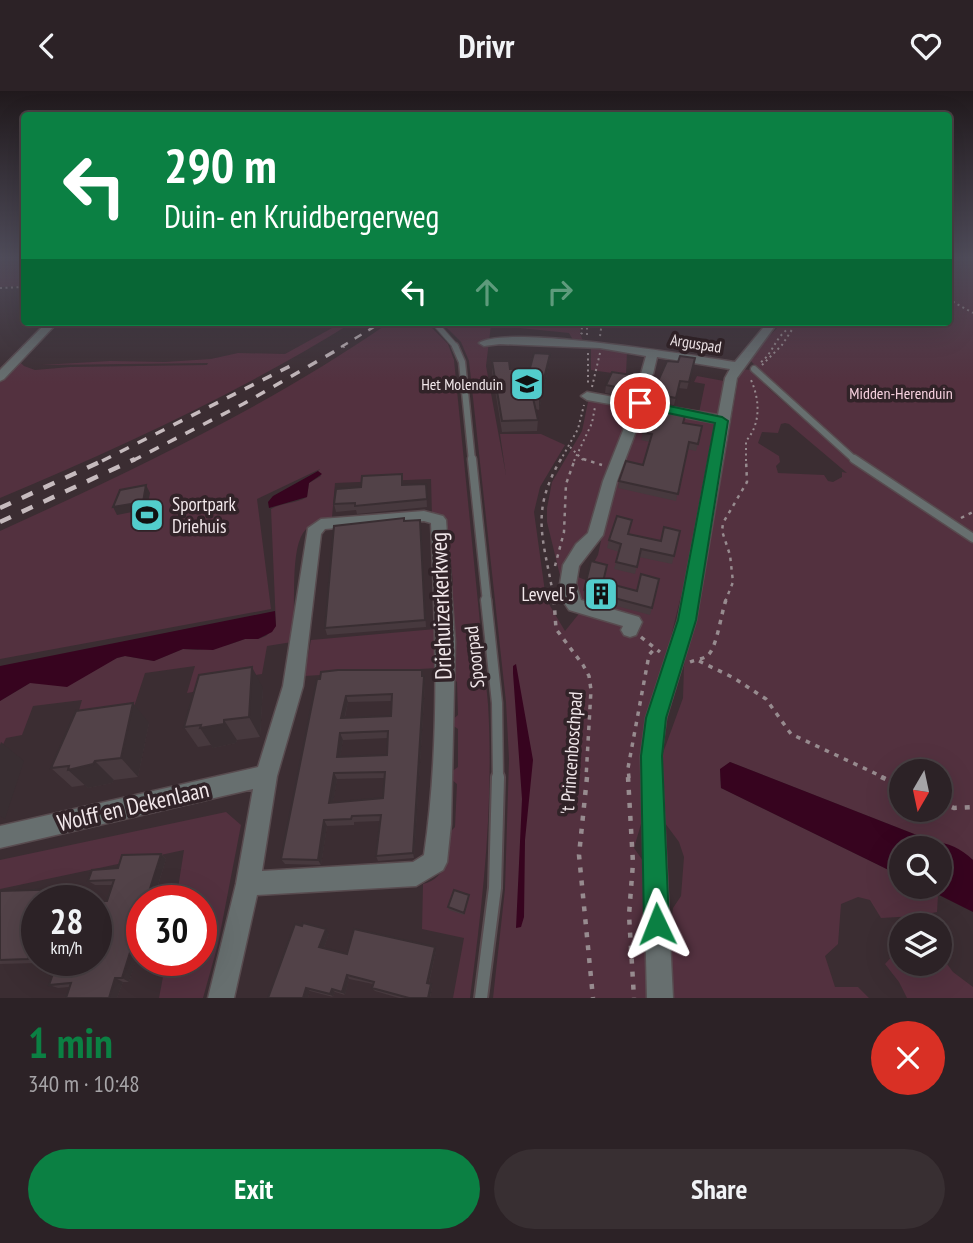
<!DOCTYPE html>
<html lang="en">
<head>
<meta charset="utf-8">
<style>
  body { margin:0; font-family:"PT Sans Narrow",sans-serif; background:#382f32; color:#f1f3f6; height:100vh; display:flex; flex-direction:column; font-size:26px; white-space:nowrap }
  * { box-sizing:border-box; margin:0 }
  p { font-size:23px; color:#a6a4a7 }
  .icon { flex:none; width:38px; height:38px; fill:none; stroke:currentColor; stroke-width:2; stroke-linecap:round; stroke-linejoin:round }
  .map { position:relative; height:907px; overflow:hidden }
  .panel { display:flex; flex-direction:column; background:#2c2226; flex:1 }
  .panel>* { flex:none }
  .top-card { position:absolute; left:21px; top:21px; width:931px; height:214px; border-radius:7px; box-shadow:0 7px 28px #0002,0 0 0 2px #483f43; background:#0b8043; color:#fff; overflow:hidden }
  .needle { width:46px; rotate:189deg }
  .buttons { position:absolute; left:889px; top:668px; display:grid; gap:14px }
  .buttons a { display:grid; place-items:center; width:63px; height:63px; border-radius:50%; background:#2c2226; box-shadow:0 7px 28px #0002,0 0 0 2px #483f43; font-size:35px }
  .speed { position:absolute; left:21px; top:794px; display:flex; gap:14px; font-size:35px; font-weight:700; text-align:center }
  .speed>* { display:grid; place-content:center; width:91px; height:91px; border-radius:50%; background:#2c2226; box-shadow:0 7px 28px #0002,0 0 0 2px #483f43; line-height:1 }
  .speed small { font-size:18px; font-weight:400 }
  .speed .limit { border:10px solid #d22; background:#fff; color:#111 }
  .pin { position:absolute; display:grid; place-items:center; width:60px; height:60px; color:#fff; margin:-30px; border:4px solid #fff; border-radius:50%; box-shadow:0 2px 7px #0007 }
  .me { position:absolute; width:77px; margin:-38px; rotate:358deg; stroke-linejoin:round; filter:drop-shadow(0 0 5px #0008) }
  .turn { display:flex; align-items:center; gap:24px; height:147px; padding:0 28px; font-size:32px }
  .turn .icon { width:91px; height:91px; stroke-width:2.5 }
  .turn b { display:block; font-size:49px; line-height:60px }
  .lanes { display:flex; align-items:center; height:66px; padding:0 28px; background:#0003; justify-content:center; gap:35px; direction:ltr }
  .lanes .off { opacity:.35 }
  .round { display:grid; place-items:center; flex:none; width:74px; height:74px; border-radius:37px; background:#382f32 }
  .head { display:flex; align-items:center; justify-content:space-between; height:119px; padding:0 28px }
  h1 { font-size:42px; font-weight:700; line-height:52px; color:#0b8043 }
  .action { display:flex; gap:14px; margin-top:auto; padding:14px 28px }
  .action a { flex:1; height:80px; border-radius:42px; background:#0b8043; color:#fff; font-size:28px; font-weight:700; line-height:80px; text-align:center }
  .action a+a { background:#382f32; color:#f1f3f6 }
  header { display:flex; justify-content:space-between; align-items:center; height:91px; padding:0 28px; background:#2c2226; font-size:32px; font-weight:700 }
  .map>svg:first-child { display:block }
</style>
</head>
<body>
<header><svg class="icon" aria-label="back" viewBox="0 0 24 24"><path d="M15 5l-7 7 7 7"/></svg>Drivr<svg class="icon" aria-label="heart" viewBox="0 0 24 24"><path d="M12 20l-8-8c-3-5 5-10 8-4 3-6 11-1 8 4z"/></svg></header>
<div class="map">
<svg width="973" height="907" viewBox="0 0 973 907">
  <rect width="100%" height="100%" fill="#3b2d32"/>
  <path fill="#53313f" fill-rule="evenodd" d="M 0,165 L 24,165 L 24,195 L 0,196 Z
    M 949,165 L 973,165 L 973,769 L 932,750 L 730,671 L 720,679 L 721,697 L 901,785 L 901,796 L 923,796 L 938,804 L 937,821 L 916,825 L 881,827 L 870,809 L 858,806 L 841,813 L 838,853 L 825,865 L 835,896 L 858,896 L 869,907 L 493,907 L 505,798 L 509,668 L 506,611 L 469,270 L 461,251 L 441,231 L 581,231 L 580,242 L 584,253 L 573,249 L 569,242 L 491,234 L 486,275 L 506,384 L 500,343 L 541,343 L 565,354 L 540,396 L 534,421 L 546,508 L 565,540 L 582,519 L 564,501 L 547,431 L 547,417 L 552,391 L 582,340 L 589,306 L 631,314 L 601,401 L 578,486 L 588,490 L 591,477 L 598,464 L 612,398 L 641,316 L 717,331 L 689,472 L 662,582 L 642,704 L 641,733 L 634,757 L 648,777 L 669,848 L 673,817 L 681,805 L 684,766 L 679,751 L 662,728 L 659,673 L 683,607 L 684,575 L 713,433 L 740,278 L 751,279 L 769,298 L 859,377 L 959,443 L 852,363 L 775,295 L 748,267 L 783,231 L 948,231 ZM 785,332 L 789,333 L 847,382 L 842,381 L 842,386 L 833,391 L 828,390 L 824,384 L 778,382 L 776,375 L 780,371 L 779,365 L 758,352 L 762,341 L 778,342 L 781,333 ZM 901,681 L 940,681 L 940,719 L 901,719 Z
    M 343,231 L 353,231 C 241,301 121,356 0,407 L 0,289 L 19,270 L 24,275 L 35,279 L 70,276 L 207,274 L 208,272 L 41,274 L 110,270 L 165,271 L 211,268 L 238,262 L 285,263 Z
    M 390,231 L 426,231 L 448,253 L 454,269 L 488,613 C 494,712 483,809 470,907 L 453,907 L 464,847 L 422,838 L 423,793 C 448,787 447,764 449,742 L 455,736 L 457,693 L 451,688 L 451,681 L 458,676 L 458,638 L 452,634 L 452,629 L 458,624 L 457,591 L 452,586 L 450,534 L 454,530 L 453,504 L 448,501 L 453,494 L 451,471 L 445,468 L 445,463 L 450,459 L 446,438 L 432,425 L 431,388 L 335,392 L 332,426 C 321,429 310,432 303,442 C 289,464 297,523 292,551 L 267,555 L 262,583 L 241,586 L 238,593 L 187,602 L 195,575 L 145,582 L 128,634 L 73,640 L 82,609 L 33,615 L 22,644 L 6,647 L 0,660 L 0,610 L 30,592 L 117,567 L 125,565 L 154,570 L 183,558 L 198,559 L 228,554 L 245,548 L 258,548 L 266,545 L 276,535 L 271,418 C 283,411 296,413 307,406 L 309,392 L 321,385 L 318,380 L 320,378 L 257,408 L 271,518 L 0,568 L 0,440 C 134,379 269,315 390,231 Z
    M 591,256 L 627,261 L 626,284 L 591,279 Z
    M 697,285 L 724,290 L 718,326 L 699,322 L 705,293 L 694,291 Z
    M 436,538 L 437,577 L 304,585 L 311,549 Z
    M 226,721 L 241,734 L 218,853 L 203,907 L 159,907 L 166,870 L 201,870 L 201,810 L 176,810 L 184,759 L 0,798 L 0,769 Z
    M 901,861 L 901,873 L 940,873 L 941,865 L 953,881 L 973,896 L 973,907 L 907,907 L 899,891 L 885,873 L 895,862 Z"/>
  <path fill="#37041f" d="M 318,380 L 322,383 L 309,392 L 307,406 L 269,417 L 268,411 L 273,405 Z
    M 275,520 L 276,535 L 272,541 L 258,548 L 245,548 L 213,559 L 183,558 L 154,570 L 125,565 L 117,567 L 67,596 L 30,592 L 0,610 L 0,575 Z
    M 516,573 L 533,669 L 525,749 L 524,826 L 521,836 L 516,837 L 522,708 L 513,582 L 513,575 Z
    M 730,671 L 932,750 C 949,752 960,757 973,769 L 973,821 L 923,796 L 940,796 L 940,758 L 901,758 L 901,785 L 721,697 L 720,678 Z"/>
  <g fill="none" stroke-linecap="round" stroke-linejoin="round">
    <g stroke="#584b4f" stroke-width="7">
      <path id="service-far4" d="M 434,231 L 456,256"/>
    </g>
    <g stroke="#584b4f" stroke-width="9">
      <path id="service-far3" d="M 455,255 L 462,271 L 472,370
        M 754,278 L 856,370"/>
    </g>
    <g stroke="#584b4f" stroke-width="11">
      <path id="service-far2" d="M 472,368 L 487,511
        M 854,368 L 973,447"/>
    </g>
    <g stroke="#584b4f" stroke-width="13">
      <path id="service-far1" d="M 486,509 L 497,612 L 498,687"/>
    </g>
    <g stroke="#584b4f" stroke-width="16">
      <path id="service" d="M 481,907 L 495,797 L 498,686"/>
    </g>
    <g stroke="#584b4f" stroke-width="3">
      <path id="minor" d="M 47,231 L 58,231 L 4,288 L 0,290 L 0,279 Z
        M 768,231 L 778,231 L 737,287 L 696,529 L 666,627 L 661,665 L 673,907 L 647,907 L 641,665 L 646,627 L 678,529 L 716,332 L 644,319 L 617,390 L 603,444 L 579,475 L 576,493 L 581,509 L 639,526 L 642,531 L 636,544 L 630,546 L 624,544 L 621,539 L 623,535 L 569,519 L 561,507 L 560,493 L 563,474 L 576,453 L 588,442 L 603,390 L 632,317 L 587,309 L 581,305 L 587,301 L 635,310 L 640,308 L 646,312 L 718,324 L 725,287 L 730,278 L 657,266 L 653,283 L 647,286 L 641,283 L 646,265 L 600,257 L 500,253 L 484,255 L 479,252 C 506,233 694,265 735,271 Z
        M 424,420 L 443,425 L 446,429 L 455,551 L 451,733 L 447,771 L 443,779 L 416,795 L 257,804 L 234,907 L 208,907 L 236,793 L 253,698 L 0,757 L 0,735 L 258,676 L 283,595 L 308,437 L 321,428 ZM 424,430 L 431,432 C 436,542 440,655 424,764 L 413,771 L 262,780 L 277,685 L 303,595 L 321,443 L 325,438 Z"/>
    </g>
    <path stroke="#978b8f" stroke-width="2" stroke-dasharray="2 3.5" stroke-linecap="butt" d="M 0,197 L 24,196
      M 948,208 L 973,222
      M 583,231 L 581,242 L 584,244
      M 587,231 L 587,245
      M 600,245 L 602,231
      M 588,262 L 588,294
      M 761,271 C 773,262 775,247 788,238 L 788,231
      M 762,274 L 782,254 L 797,231
      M 592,296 L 600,262
      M 570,356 L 584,370
      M 560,370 L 578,338 L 584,314
      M 574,370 L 592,332 L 595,316
      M 746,370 L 746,350 C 761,333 760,309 751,289"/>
    <path stroke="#978b8f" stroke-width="2.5" stroke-dasharray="3.5 5" stroke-linecap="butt" d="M 583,368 L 602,374
      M 961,427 L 973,421
      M 555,475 L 564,441 L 566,393 L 575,368
      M 553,503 C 543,446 530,421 561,368
      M 725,511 L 733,491 L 730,464 L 722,440 L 723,432 L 747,391 L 746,368"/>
    <path stroke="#978b8f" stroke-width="3.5" stroke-dasharray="4.5 6" stroke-linecap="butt" d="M 554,509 L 556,538 L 583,574 L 589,585 L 591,599 L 586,687
      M 641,546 L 660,561
      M 699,570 L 734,587 L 766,608 L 791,643 L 885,687
      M 690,571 C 695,569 703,568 707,565 C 717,558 721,522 726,509
      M 629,687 L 628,677 L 649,564 L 655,557"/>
    <path stroke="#978b8f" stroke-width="4.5" stroke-dasharray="5 8" stroke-linecap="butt" d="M 587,686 L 579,764 L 593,907
      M 628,686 L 633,772 L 629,824 L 634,907
      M 881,686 L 901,695
      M 940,711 L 954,717 L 973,716"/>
    <use href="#service-far4" stroke="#676f6f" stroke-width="5"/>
    <use href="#service-far3" stroke="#676f6f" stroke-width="6"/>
    <use href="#service-far2" stroke="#676f6f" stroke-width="8"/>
    <use href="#service-far1" stroke="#676f6f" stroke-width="10"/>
    <use href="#service" stroke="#676f6f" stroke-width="12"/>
    <use href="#minor" fill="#676f6f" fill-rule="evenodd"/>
    <path stroke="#c6bbbe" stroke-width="2.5" stroke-dasharray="8 8" stroke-linecap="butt" d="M 341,256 L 382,231"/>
    <path stroke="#c6bbbe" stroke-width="3.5" stroke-dasharray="10 10" stroke-linecap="butt" d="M 102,370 L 296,272
      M 132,370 L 243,313 L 344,255"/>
    <path stroke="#c6bbbe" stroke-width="4.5" stroke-dasharray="12 12" stroke-linecap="butt" d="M 0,417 L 106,368
      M 0,431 L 135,368"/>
  </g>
  <path fill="#47393e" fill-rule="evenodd" d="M 550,263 L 549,274 L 539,319 L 536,318 L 538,329 L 537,340 L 502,341 L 492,281 L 492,270 L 510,278 L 530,277 Z
    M 695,267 L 687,298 L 678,297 L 674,314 L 647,310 L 641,306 L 635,307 L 605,302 L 606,294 L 659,288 L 678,271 Z
    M 683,332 L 698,353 L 696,360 L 687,358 L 676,410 L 618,397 L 619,390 L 643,374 L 650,351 L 641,349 L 643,342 Z
    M 426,393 L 427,416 L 357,423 L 356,419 L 336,421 L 334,413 L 403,394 Z
    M 404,430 L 420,436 L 426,536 L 327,544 L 325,537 Z
    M 628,443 L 674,465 L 672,473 L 639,466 L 635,483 L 614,478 L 619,461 L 607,457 L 609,449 Z
    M 603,491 L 637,500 L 652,517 L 650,524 L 583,506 L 584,499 Z
    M 424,585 L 425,592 L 414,767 L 378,770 L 376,765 L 380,730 L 354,731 L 354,734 L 327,735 L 321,774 L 285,773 L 281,768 L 317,588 ZM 392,610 L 391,625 L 345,626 L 348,611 ZM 388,647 L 387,664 L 340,666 L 343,649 ZM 385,687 L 383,707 L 333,711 L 337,688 Z
    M 263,597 L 260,646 L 237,649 L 236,652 L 213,657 L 211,654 L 198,656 L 184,636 Z
    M 149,632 L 138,686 L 114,689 L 112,692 L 88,697 L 85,694 L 72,696 L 51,677 Z
    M 161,763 L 166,768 L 129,891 L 123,891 L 117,907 L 66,907 L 69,896 L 58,897 L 49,894 L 82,879 L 100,827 L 96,827 L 96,810 L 107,810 L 112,794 L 95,794 L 88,790 L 118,777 Z
    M 67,798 L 75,803 L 72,810 L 37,810 L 37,872 L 0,873 L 0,800 Z
    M 469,806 L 464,824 L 449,819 L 448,816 Z
    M 329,842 L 324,857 L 347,863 L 436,860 L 429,892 L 431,893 L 432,896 L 430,907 L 399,907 L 375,900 L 372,897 L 373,893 L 349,888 L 345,904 L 335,901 L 333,906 L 310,900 L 308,907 L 268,907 Z"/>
  <path fill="#392e32" d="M 550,263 L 549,274 L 539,319 L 539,308 Z
    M 643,298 L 641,306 L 635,307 L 636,300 Z
    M 146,394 L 150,402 L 147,418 L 117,424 L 113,416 Z
    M 252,576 L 263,597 L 260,646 L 249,626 Z
    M 424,585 L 425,592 L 414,767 L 413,762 Z
    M 346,605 L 348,611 L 343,633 L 341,627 Z
    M 133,612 L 149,632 L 138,686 L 121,667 Z
    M 224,629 L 237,649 L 236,652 L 213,657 L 200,637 Z
    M 340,642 L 343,649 L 339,673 L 337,666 Z
    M 1,651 L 24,670 L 5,728 L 0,725 L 0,654 Z
    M 95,670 L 114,689 L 112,692 L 88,697 L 68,679 Z
    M 334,682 L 337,688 L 332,718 L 329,712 Z
    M 324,729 L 327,735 L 321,774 L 318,769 Z
    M 161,763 L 166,768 L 153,810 L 146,810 Z
    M 67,798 L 75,803 L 72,810 L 62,810 Z
    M 142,823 L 142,849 L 129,891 L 122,887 Z
    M 326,838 L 329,842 L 323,860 L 319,856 Z
    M 37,847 L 38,870 L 37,872 L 28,868 Z
    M 435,856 L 436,860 L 428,895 L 427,892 Z
    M 347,884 L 349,888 L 345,904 L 342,901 Z
    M 115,887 L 123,891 L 117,907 L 109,907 Z
    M 431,893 L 432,896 L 430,907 L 428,907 Z
    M 306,897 L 310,900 L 308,907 L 303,907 Z
    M 332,898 L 335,901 L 333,906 L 330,903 Z"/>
  <path fill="#524248" stroke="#392e32" stroke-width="2" fill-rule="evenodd" d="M 534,262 L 550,263 L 539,308 L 533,307 L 538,329 L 502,330 L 492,270 L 509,270 L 510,278 L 530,277 Z
    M 680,265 L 695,267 L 689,291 L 680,290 L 676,307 L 649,302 L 643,298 L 636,300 L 606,294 L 612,281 L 659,288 L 667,270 L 678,271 Z
    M 652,316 L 672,319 L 685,325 L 683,332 L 702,335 L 698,353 L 689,351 L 678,403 L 619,390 L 626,370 L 643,374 L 652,343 L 643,342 Z
    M 402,383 L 402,394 L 426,393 L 427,408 L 355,415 L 355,412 L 334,413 L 336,398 L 361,396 L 362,385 Z
    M 146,394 L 143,411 L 113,416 L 120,399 Z
    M 617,425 L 632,429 L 628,443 L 661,450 L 664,436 L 680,440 L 674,465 L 641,458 L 637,476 L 616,471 L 621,453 L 609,449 Z
    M 404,427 L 404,430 L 420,429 L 425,529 L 325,537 L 334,435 Z
    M 591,470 L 607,474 L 603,491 L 637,500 L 641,483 L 659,488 L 652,517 L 584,499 Z
    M 252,576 L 249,626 L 224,629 L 224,633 L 200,637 L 201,634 L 184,636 L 199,584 Z
    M 338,579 L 422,579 L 422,585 L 424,585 L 413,762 L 376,765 L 381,724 L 352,725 L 351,728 L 324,729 L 318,769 L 281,768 L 317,588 L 320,588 L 321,581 ZM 392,603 L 391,625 L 341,627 L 346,605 ZM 388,640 L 387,664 L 337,666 L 340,642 ZM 385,681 L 383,707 L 329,712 L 334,682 Z
    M 133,612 L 121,667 L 95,670 L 93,673 L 68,679 L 69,675 L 51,677 L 76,620 Z
    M 161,763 L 146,810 L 142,810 L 142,823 L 122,887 L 115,887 L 109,907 L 66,907 L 71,892 L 49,894 L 54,880 L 82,879 L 85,870 L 96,870 L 96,839 L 102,822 L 96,822 L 96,810 L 82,810 L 107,810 L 114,789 L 88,790 L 92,779 L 118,777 L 122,764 Z
    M 67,798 L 62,810 L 37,810 L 37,847 L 28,868 L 0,869 L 0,800 Z
    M 454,799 L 469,804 L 464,822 L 448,816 Z
    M 303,832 L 326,838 L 319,856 L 347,863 L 354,838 L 435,856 L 427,892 L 431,893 L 428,907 L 409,907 L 372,897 L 374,891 L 347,884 L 342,901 L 332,898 L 330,903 L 306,897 L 303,907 L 268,907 L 295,833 L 302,835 Z"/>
  <linearGradient id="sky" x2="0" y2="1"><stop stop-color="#20191c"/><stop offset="0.57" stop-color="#4f4c5a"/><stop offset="1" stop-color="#4f4c5a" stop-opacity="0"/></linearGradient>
  <rect width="973" height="292" fill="url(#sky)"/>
  <path fill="#0b8043" stroke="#07532c" stroke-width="2" d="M 640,309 L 722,326 L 728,330 L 696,529 L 666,627 L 662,665 L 669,833 L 666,842 L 657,845 L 648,842 L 644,833 L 641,665 L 646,627 L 678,529 L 715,332 L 635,315 L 633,312 Z"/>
  <defs>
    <g id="school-square" transform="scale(1.75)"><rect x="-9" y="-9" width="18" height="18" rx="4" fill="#52cdcc" stroke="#312328"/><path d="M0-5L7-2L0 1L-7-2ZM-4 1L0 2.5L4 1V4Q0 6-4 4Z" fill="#111"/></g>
    <g id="stadium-square" transform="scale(1.75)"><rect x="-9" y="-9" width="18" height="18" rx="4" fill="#52cdcc" stroke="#312328"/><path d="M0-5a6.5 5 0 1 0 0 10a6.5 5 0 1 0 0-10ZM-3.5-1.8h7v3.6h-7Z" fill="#111"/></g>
    <g id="building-square" transform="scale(1.75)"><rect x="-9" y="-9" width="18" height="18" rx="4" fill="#52cdcc" stroke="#312328"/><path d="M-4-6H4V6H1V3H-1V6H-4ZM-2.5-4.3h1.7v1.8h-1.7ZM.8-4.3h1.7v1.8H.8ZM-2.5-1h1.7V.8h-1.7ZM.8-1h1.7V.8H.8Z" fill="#111"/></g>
  </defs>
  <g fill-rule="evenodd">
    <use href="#school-square" x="527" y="293"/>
    <use href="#stadium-square" x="147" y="424"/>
    <use href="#building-square" x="601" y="503"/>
  </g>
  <g text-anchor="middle" stroke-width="7" stroke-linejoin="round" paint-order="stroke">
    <g font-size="16" fill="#f1e7ea" stroke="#312328">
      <text transform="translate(696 252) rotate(9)" y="6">Arguspad</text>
    </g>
    <g font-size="16" fill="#f1e7ea" stroke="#312328" text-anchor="end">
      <text x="503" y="299">Het Molenduin</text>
    </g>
    <g font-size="16" fill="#f7d1df" stroke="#312328">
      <text x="901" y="308">Midden-Herenduin</text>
    </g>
    <g font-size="19" fill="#f1e7ea" stroke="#312328" text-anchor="start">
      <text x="172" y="420">Sportpark<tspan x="172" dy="22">Driehuis</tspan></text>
      <text x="576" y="510" text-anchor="end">Levvel 5</text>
    </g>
    <g font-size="19" fill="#f1e7ea" stroke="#312328">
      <text transform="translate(474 566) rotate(-96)" y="7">Spoorpad</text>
      <text transform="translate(571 662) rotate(-86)" y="7">'t Princenboschpad</text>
    </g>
    <g font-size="23" fill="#f1e7ea" stroke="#312328">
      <text transform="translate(441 515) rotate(-92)" y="8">Driehuizerkerkweg</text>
      <text transform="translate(133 715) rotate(-13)" y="8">Wolff en Dekenlaan</text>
    </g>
  </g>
</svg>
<div class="buttons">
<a><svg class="needle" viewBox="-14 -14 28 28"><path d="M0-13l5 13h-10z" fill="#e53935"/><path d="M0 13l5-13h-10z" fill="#a6a4a7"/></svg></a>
<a><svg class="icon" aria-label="search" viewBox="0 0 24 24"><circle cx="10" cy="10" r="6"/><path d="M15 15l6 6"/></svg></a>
<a><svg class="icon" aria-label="layers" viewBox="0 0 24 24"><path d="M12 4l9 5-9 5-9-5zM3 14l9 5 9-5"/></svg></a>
</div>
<div class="speed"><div>28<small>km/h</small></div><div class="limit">30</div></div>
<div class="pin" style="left:640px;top:312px;background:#d93025"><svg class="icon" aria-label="arrive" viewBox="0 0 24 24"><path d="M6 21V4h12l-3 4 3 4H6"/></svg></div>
<svg class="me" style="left:657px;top:833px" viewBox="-20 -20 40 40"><path d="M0-17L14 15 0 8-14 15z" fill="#0b8043" stroke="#fff" stroke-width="4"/></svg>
<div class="top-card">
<div class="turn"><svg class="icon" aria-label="left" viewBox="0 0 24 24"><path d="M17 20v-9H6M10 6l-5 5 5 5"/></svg><div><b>290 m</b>Duin- en Kruidbergerweg</div></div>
<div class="lanes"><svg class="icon" aria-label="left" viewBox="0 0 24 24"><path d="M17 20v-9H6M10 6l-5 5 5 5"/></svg><svg class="icon off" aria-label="ahead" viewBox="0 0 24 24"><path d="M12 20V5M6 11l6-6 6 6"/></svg><svg class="icon off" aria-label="right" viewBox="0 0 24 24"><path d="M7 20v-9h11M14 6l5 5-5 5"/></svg></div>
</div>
</div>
<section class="panel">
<div class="head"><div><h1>1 min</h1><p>340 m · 10:48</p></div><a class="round" style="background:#d93025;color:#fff"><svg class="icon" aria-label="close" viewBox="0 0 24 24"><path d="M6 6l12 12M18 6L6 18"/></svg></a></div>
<div class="action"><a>Exit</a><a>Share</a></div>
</section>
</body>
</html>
